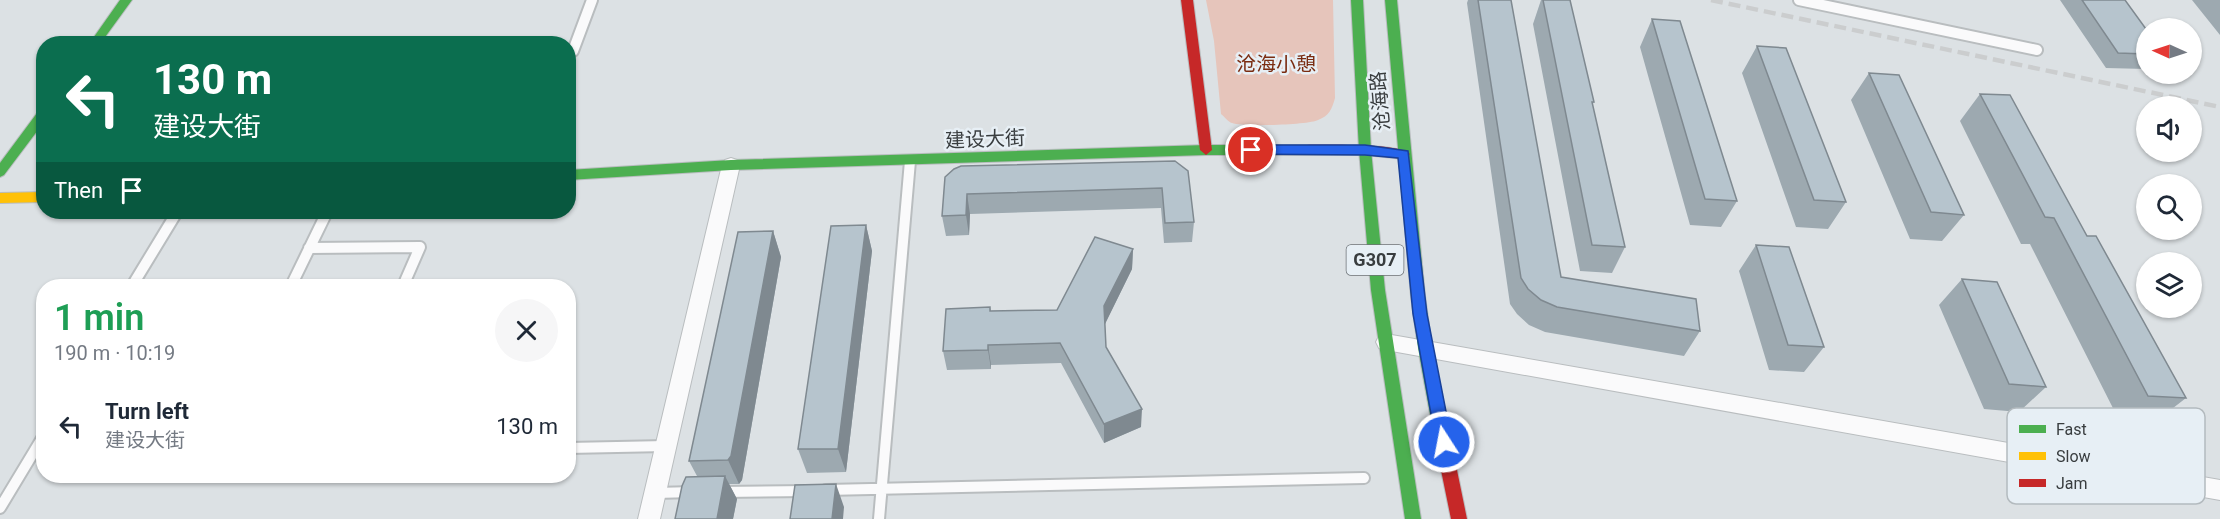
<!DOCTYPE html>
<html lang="en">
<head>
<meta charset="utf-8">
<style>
  body { margin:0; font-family:Roboto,"Noto Sans SC",sans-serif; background:#f6f6f7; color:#1f2937; height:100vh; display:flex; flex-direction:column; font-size:22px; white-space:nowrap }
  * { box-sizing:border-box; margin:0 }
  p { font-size:20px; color:#747a83 }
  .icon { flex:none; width:33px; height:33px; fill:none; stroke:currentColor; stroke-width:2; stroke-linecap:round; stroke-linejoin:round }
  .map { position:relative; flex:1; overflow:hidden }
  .side { position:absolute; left:36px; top:279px; width:540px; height:204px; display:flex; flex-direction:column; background:#fff; border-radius:24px; box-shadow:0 2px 4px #0004 }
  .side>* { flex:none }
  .guide { position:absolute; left:36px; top:36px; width:540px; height:183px; border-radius:24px; box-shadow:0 2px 4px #0004; background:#0b6e4f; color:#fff; overflow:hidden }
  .needle { width:39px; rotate:273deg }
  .controls { position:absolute; left:2136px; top:18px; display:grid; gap:12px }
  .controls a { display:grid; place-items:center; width:66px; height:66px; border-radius:50%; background:#fff; box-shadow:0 2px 4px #0004; font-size:30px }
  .pin { position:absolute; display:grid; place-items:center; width:51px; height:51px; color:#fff; margin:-26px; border:3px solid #fff; border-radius:50%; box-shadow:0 2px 6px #0007 }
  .me { position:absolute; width:66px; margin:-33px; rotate:349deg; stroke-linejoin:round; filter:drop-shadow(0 0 4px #0008) }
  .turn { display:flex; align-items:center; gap:21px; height:126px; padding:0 18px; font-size:27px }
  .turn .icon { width:78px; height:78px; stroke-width:2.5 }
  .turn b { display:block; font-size:42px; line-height:51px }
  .then { display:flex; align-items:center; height:57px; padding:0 18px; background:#0003; gap:12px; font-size:22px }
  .round { display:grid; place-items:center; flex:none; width:63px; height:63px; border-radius:32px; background:#f6f6f7 }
  .summary { display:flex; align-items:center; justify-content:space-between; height:102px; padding:0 18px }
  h1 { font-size:36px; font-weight:600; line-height:45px; color:#1e9e55 }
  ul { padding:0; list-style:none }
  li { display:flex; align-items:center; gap:18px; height:90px; padding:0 18px }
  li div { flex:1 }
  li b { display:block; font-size:22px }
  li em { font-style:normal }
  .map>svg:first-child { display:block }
</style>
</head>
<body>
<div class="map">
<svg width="2220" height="519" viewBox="0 0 2220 519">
  <rect width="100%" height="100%" fill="#dce1e4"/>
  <path fill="#e6c5bb" d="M 1206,0 L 1333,0 L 1335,98 C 1332,109 1329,116 1318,120 C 1309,125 1242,127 1232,123 C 1228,122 1225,117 1221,114 L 1214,41 Z"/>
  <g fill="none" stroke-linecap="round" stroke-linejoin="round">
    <g stroke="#b9bdbf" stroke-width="14">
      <path id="lane" d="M 1799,0 L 2037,50
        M 573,51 L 592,0
        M 309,248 L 420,247 L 403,286
        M 132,286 L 177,212
        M 291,286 L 327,212
        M 568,448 L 666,446
        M 826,490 L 1364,478
        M 721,492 L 808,491
        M 655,493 L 694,492
        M 0,508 L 44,435
        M 879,519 L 910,161"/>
    </g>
    <g stroke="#b9bdbf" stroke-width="2">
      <path id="street" d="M 731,158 L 737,160 L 740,165 L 660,519 L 638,519 L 722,165 L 725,160 Z
        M 1386,334 L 2220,480 L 2220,500 L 1386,350 L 1379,348 L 1376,342 L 1379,336 Z"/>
    </g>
    <g stroke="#b9bdbf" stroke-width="2">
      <path id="fast" d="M 120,0 L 132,0 L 100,44 L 89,44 Z
        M 1351,0 L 1363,0 L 1371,150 L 1385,290 L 1421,519 L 1405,519 L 1371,290 L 1359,150 Z
        M 1385,0 L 1397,0 L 1425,296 L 1432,348 L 1450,436 L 1447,441 L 1442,443 L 1437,441 L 1434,436 L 1418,348 L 1411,296 Z
        M 44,108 L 44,122 L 4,175 L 0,177 L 0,163 L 40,109 Z
        M 1206,145 L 1305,145 L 1311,150 L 1305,155 L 1206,155 L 731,170 L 568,180 L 568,170 L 731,160 Z"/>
    </g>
    <g stroke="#b9bdbf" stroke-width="2">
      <path id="slow" d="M 44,192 L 44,202 L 0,203 L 0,193 Z"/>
    </g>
    <g stroke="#b9bdbf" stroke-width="2">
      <path id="jam" d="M 1181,0 L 1193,0 L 1212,150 L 1206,155 L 1200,150 Z
        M 1305,145 C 1323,145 1401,143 1410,154 L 1404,159 L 1365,155 L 1305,155 L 1299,150 Z
        M 1442,429 L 1447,431 L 1450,436 L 1467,519 L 1451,519 L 1434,436 L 1437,431 Z"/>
    </g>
    <use href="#lane" stroke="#fafafb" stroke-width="10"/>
    <use href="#street" fill="#fafafb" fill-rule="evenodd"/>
    <use href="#fast" fill="#4caf50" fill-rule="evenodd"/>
    <use href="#slow" fill="#ffc107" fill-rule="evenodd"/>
    <use href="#jam" fill="#c62828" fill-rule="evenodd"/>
    <path stroke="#cbcdce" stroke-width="4.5" stroke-dasharray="12 6" stroke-linecap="butt" d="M 1711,0 L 2220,107"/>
  </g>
  <path fill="#9da9b0" d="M 1468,0 L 1511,0 L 1561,277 L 1700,331 L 1684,356 L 1545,332 L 1529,325 L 1517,314 L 1510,304 L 1467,3 Z
    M 1541,0 L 1570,0 L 1594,102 L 1592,105 L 1625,247 L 1612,273 L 1580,271 L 1533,24 Z
    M 2060,0 L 2125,0 L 2146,29 L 2146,69 L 2106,68 Z
    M 2192,0 L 2220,0 L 2220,35 Z
    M 1652,19 L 1737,201 L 1721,227 L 1690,225 L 1640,47 Z
    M 1757,46 L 1846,202 L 1828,229 L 1796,227 L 1742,73 Z
    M 1869,73 L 1964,215 L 1942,241 L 1910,239 L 1851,100 Z
    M 1980,94 L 2087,236 L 2186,398 L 2155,422 L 2119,420 L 2030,244 L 2021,244 L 1960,121 Z
    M 1175,161 L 1194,222 L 1192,242 L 1164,243 L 1161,208 L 970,214 L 969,235 L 946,236 L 942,216 L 945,177 Z
    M 866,225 L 872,251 L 846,472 L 807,473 L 798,449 Z
    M 773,231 L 781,257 L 742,480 L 739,484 L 729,484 L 737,499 L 733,519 L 675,519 L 697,476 L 689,461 Z
    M 1756,245 L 1824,347 L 1804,372 L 1769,370 L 1739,271 Z
    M 1133,249 L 1132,269 L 1105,324 L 1106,347 L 1141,427 L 1104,443 L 1061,363 L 991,365 L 991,369 L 947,370 L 943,351 L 990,307 L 991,311 L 1057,310 Z
    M 1962,279 L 2046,387 L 2019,412 L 1984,409 L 1939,305 Z"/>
  <path fill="#7f8990" d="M 967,194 L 970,214 L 969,235 L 966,215 Z
    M 866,225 L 872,251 L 846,472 L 838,449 Z
    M 773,231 L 781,257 L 742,480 L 739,484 L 728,460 Z
    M 1133,249 L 1132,269 L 1104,326 L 1104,306 Z
    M 988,345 L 991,365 L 991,369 L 988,350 Z
    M 1142,409 L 1141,427 L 1104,443 L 1104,424 Z
    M 725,476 L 737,499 L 733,519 L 717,519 Z
    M 836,484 L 844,507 L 843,519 L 832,519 Z"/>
  <path fill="#b6c4cd" stroke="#7f8990" stroke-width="1.5" d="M 1478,0 L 1511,0 L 1561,277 L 1696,299 L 1700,331 L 1557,307 L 1541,300 L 1528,289 L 1521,278 Z
    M 1543,0 L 1570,0 L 1594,102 L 1592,102 L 1625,247 L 1592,245 Z
    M 2082,0 L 2125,0 L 2146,29 L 2146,54 L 2118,53 Z
    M 1652,19 L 1680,21 L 1737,201 L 1705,199 Z
    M 1757,46 L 1786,48 L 1846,202 L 1814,200 Z
    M 1869,73 L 1899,75 L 1964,215 L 1931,212 Z
    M 1980,94 L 2010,95 L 2087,236 L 2096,236 L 2186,398 L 2148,396 L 2054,218 L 2045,217 Z
    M 1175,161 L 1188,171 L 1194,222 L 1165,223 L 1162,188 L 967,194 L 966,215 L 942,216 L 945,177 L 954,169 L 961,166 Z
    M 866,225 L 838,449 L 798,449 L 831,226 Z
    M 773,231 L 731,456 L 728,460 L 689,461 L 738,232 Z
    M 1095,237 L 1133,249 L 1104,306 L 1106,347 L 1142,409 L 1104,424 L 1060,343 L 988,345 L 988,350 L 943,351 L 946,309 L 990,307 L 990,311 L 1057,310 Z
    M 1756,245 L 1789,247 L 1824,347 L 1788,345 Z
    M 1962,279 L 1997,282 L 2046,387 L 2009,384 Z
    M 725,476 L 717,519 L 675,519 L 682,486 L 686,477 Z
    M 836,484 L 832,519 L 790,519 L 795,485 Z"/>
  <path fill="#2563eb" stroke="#184099" stroke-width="1.5" d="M 1251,145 L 1365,145 L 1408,151 L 1427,314 L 1452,442 L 1449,447 L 1444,449 L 1438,447 L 1436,442 L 1413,314 L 1398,158 L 1365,155 L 1251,154 L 1245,150 Z"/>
  <g text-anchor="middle" stroke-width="5" stroke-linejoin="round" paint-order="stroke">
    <rect fill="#e7eff5" stroke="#6d7276" stroke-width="1.5" x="1346.5" y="245" width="57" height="30" rx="4.5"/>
    <g font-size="18" font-weight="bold" fill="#393d3f">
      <text x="1375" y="266">G307</text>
    </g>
    <g font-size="20" fill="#7a2c11" stroke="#e7eff5">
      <text x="1276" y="71">沧海小憩</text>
    </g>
    <g font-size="20" fill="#393d3f" stroke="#e7eff5">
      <text transform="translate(1380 101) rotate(-95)" y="7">沧海路</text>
      <text transform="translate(985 139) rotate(-2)" y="7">建设大街</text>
    </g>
  </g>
  <rect x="2007" y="408" width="198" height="96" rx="9" fill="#e7eff5" stroke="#b3babe" stroke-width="1.5"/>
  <rect x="2019" y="425" width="27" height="8" fill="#4caf50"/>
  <rect x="2019" y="452" width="27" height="8" fill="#ffc107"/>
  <rect x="2019" y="479" width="27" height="8" fill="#c62828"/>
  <g font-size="16" fill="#393d3f">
    <text x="2056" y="435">Fast</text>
    <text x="2056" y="462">Slow</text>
    <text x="2056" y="489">Jam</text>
  </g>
</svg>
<div class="controls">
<a><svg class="needle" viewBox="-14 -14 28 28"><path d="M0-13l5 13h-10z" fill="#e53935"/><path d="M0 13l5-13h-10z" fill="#747a83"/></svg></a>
<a><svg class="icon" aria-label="sound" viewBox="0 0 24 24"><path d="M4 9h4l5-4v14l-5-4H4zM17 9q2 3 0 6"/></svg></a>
<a><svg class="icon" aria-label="search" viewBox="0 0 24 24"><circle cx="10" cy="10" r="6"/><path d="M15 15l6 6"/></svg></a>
<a><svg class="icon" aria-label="layers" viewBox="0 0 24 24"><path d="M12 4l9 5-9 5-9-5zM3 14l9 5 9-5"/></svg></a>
</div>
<div class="pin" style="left:1251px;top:150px;background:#d93025"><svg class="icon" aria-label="arrive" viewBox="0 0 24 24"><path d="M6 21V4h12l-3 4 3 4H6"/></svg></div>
<svg class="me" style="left:1444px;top:442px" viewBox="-20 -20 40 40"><circle r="17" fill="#2563eb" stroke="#fff" stroke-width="3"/><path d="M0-11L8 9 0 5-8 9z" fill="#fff"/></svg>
<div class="guide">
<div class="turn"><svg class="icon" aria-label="left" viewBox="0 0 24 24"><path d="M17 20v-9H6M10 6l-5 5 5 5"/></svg><div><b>130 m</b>建设大街</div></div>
<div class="then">Then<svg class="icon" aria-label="arrive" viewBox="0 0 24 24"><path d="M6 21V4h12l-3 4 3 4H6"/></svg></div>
</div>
<section class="side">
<div class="summary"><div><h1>1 min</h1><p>190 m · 10:19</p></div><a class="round"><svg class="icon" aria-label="close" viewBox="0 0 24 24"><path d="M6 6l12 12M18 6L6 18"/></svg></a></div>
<ul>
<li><svg class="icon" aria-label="left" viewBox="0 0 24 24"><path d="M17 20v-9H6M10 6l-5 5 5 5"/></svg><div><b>Turn left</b><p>建设大街</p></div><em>130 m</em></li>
</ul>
</section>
</div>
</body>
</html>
